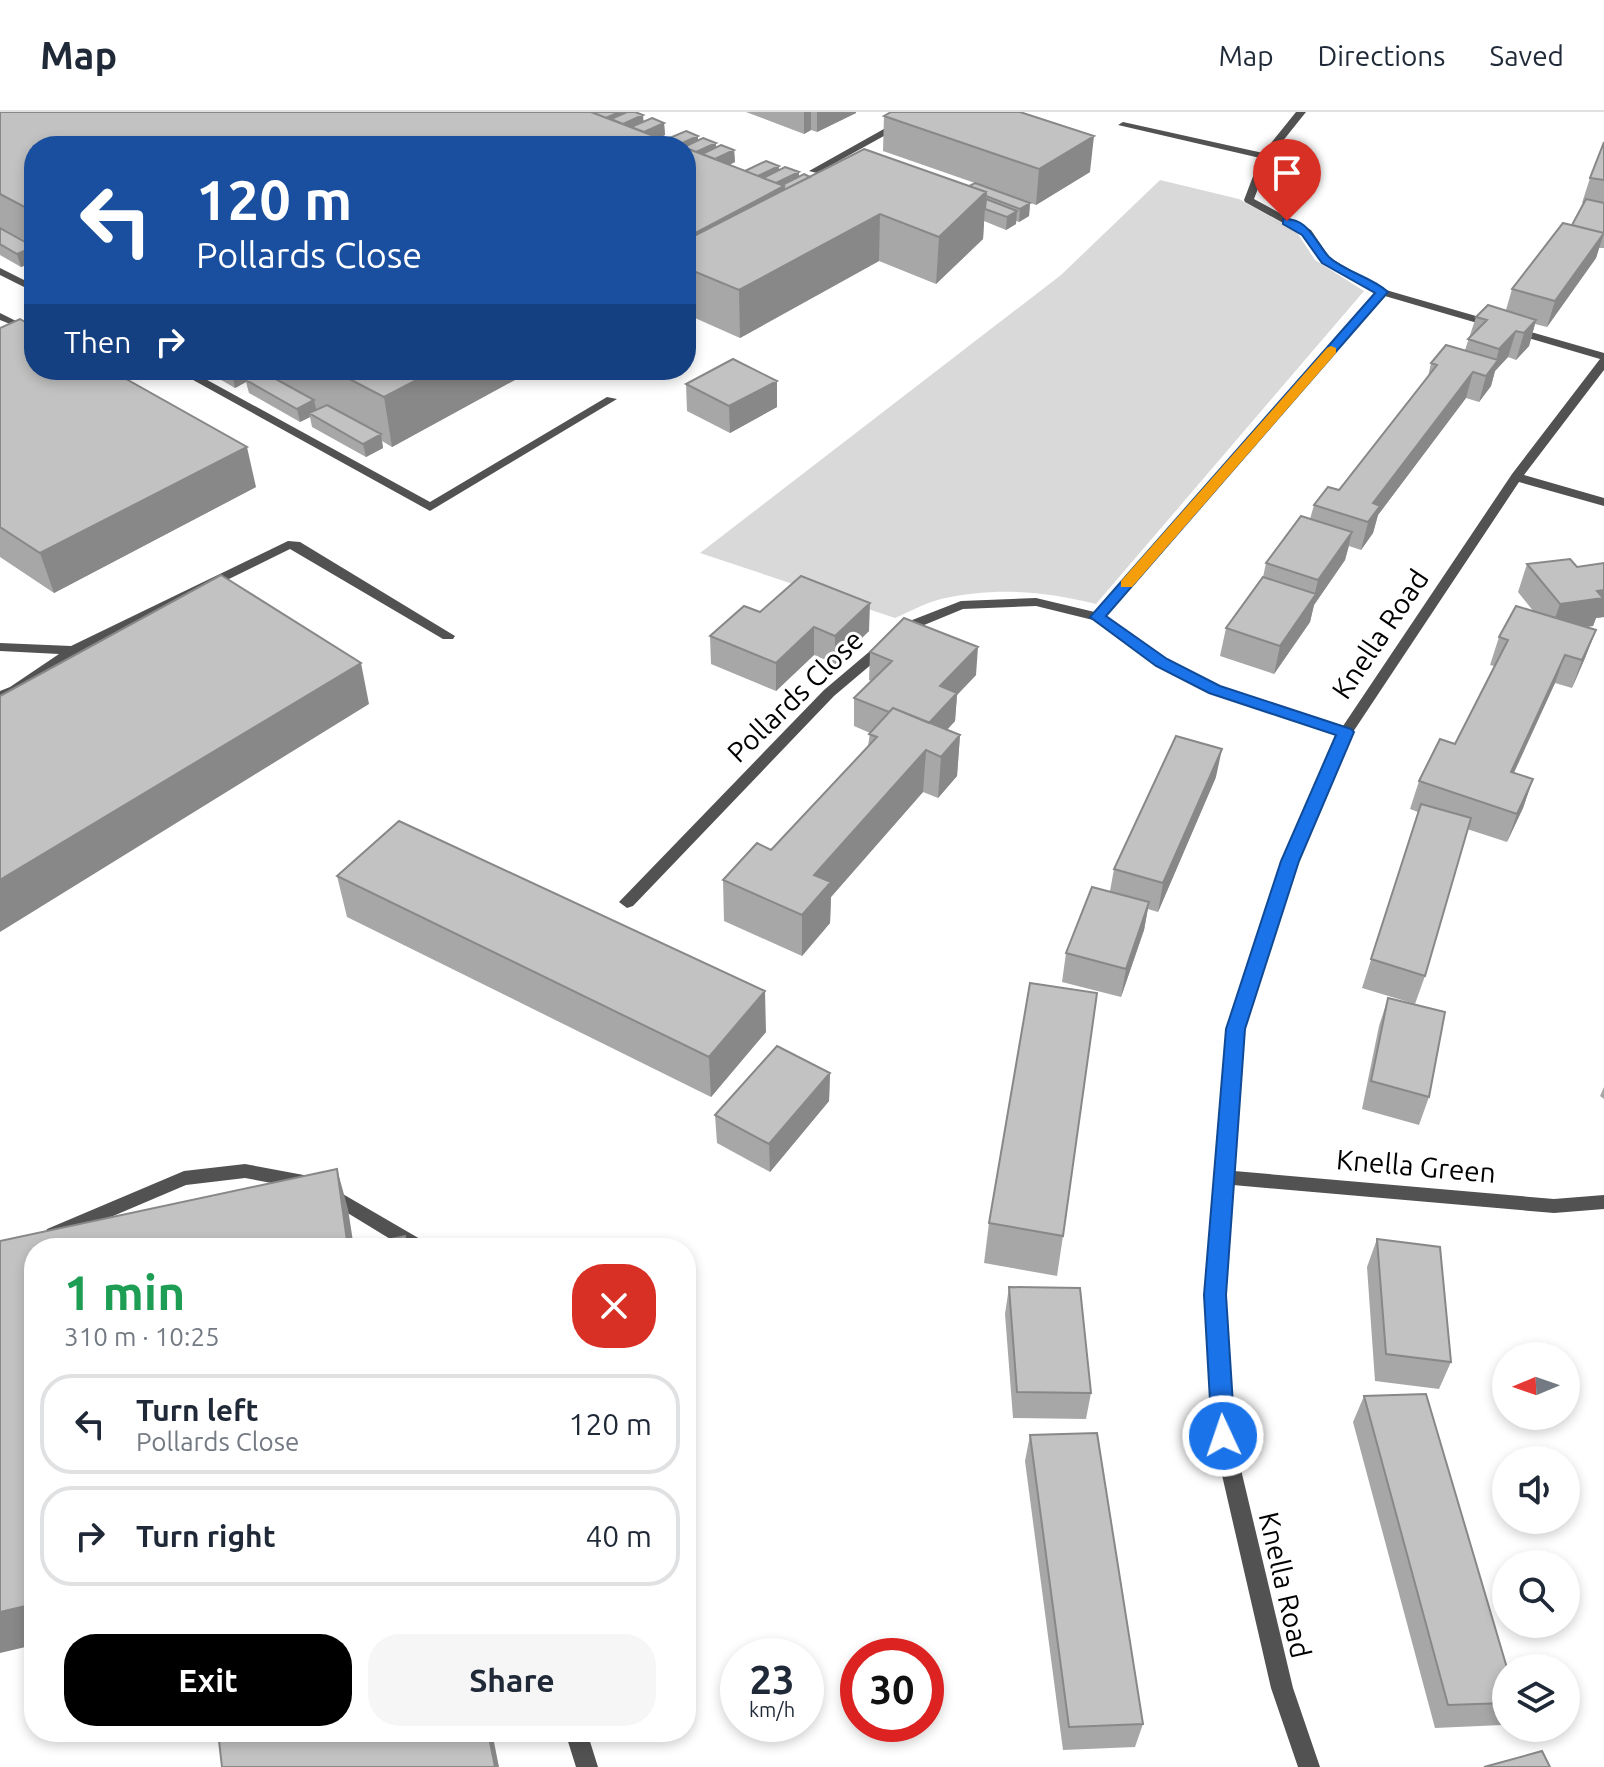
<!DOCTYPE html>
<html lang="en">
<head>
<meta charset="utf-8">
<style>
  body { margin:0; font-family:Ubuntu,sans-serif; background:#f6f6f7; color:#1f2937; height:100vh; display:flex; flex-direction:column; font-size:30px; white-space:nowrap }
  * { box-sizing:border-box; margin:0 }
  p { font-size:26px; color:#747a83 }
  .icon { flex:none; width:44px; height:44px; fill:none; stroke:currentColor; stroke-width:2; stroke-linecap:round; stroke-linejoin:round }
  .map { position:relative; flex:1; overflow:hidden }
  .details { position:absolute; left:24px; top:1126px; width:672px; height:504px; display:flex; flex-direction:column; background:#fff; border-radius:32px; box-shadow:0 4px 12px #0003 }
  .details>* { flex:none }
  .guide { position:absolute; left:24px; top:24px; width:672px; height:244px; border-radius:32px; box-shadow:0 4px 12px #0003; background:#1a4fa0; color:#fff; overflow:hidden }
  .needle { width:52px; rotate:268deg }
  .buttons { position:absolute; left:1492px; top:1230px; display:grid; gap:16px }
  .buttons a { display:grid; place-items:center; width:88px; height:88px; border-radius:50%; background:#fff; box-shadow:0 4px 12px #0003; font-size:40px }
  .speed { position:absolute; left:720px; top:1526px; display:flex; gap:16px; font-size:40px; font-weight:700; text-align:center }
  .speed>* { display:grid; place-content:center; width:104px; height:104px; border-radius:50%; background:#fff; box-shadow:0 4px 12px #0003; line-height:1 }
  .speed small { font-size:20px; font-weight:400 }
  .speed .limit { border:12px solid #d22; background:#fff; color:#111 }
  .pin { position:absolute; display:grid; place-items:center; width:68px; height:68px; color:#fff; margin:-82px -34px; border-radius:50% 50% 50% 0; rotate:-45deg; box-shadow:0 0 8px #0007 }
  .pin .icon { rotate:45deg }
  .me { position:absolute; width:88px; margin:-44px; rotate:357deg; stroke-linejoin:round; filter:drop-shadow(0 0 6px #0008) }
  .turn { display:flex; align-items:center; gap:28px; height:168px; padding:0 40px; font-size:36px }
  .turn .icon { width:104px; height:104px; stroke-width:2.5 }
  .turn b { display:block; font-size:56px; line-height:68px }
  .then { display:flex; align-items:center; height:76px; padding:0 40px; background:#0003; gap:16px; font-size:30px }
  .round { display:grid; place-items:center; flex:none; width:84px; height:84px; border-radius:32px; background:#f6f6f7 }
  .headline { display:flex; align-items:center; justify-content:space-between; height:136px; padding:0 40px }
  h1 { font-size:48px; font-weight:600; line-height:60px; color:#1e9e55 }
  .primary-button { display:flex; gap:16px; margin-top:auto; padding:16px 40px }
  .primary-button a { flex:1; height:92px; border-radius:32px; background:#000; color:#fff; font-size:32px; font-weight:600; line-height:92px; text-align:center }
  .primary-button a+a { background:#f6f6f7; color:#1f2937 }
  ul { padding:0; list-style:none }
  li { display:flex; align-items:center; gap:24px; height:100px; margin:0 16px 12px; padding:0 24px; border:4px solid #e0e1e3; border-radius:32px }
  li div { flex:1 }
  li b { display:block; font-size:30px }
  li em { font-style:normal }
  header { display:flex; align-items:center; gap:48px; box-sizing:border-box; height:112px; padding:0 40px; background:#fff; border-bottom:2px solid #e0e1e3 }
  header strong { font-size:38px }
  nav { display:flex; gap:44px; margin-inline-start:auto; font-size:28px }
  .map>svg:first-child { display:block }
</style>
</head>
<body>
<header>
<strong>Map</strong>
<nav><a>Map</a><a>Directions</a><a>Saved</a></nav>
</header>
<div class="map">
<svg width="1604" height="1655" viewBox="0 0 1604 1655">
  <rect width="100%" height="100%" fill="#fff"/>
  <path fill="#d9d9d9" d="M 1160,68 L 1239,87 L 1296,119 L 1315,148 L 1364,179 L 1096,492 C 1044,479 995,475 941,487 C 925,491 909,500 895,506 L 700,441 L 1061,163 Z"/>
  <g fill="none" stroke-linecap="round" stroke-linejoin="round">
    <path fill="#525252" fill-rule="evenodd" d="M 898,0 L 912,0 L 920,4 L 817,61 L 809,59 L 907,4 Z
      M 0,156 L 34,173 L 34,180 L 0,163 Z
      M 1378,178 L 1387,180 L 1103,508 L 1093,508 L 1093,502 Z
      M 0,201 L 16,209 L 10,212 L 0,208 Z
      M 175,258 L 189,258 L 430,390 L 607,285 L 617,287 L 430,399 Z
      M 288,429 L 300,430 L 455,524 L 453,527 L 443,527 L 290,437 L 78,541 L 20,581 L 0,588 L 0,579 L 10,575 L 59,542 L 0,539 L 0,531 L 71,534 Z
      M 245,1052 L 309,1064 L 315,1066 L 318,1071 L 315,1076 L 309,1078 L 245,1066 L 186,1073 L 59,1127 L 53,1130 L 47,1127 L 44,1122 L 47,1117 L 184,1059 Z
      M 329,1074 L 427,1131 L 429,1136 L 405,1136 L 323,1086 L 320,1081 L 323,1076 Z
      M 565,1620 L 587,1620 L 598,1655 L 576,1655 Z"/>
    <path fill="#525252" fill-rule="evenodd" d="M 1296,0 L 1306,0 L 1270,45 L 1254,87 L 1311,118 L 1330,146 L 1386,178 L 1604,241 L 1604,258 L 1524,363 L 1604,386 L 1604,394 L 1519,370 L 1353,620 L 1298,749 L 1244,917 L 1234,1059 L 1554,1087 L 1604,1083 L 1604,1097 L 1554,1101 L 1233,1073 L 1224,1183 L 1233,1324 L 1293,1576 L 1320,1655 L 1298,1655 L 1271,1576 L 1213,1324 L 1206,1183 L 1228,917 L 1282,749 L 1338,622 L 1209,580 L 1156,553 L 1093,508 L 1036,494 L 963,497 L 912,518 L 834,584 L 633,794 L 627,796 L 619,790 L 824,578 L 902,512 L 961,489 L 1036,486 L 1103,502 L 1166,547 L 1219,574 L 1343,614 L 1512,362 L 1600,247 L 1378,182 L 1322,150 L 1303,122 L 1245,90 L 1244,88 L 1260,46 L 1118,13 L 1123,10 L 1263,41 Z"/>
  </g>
  <path fill="#a7a7a7" d="M 0,0 L 664,11 L 665,23 L 659,26 L 665,28 L 698,24 L 698,28 L 716,36 L 734,38 L 735,50 L 729,53 L 745,59 L 779,58 L 799,65 L 969,74 L 975,71 L 883,39 L 884,4 L 1090,60 L 1036,93 L 998,79 L 1030,91 L 1029,104 L 1019,110 L 1016,109 L 1016,112 L 1006,118 L 984,109 L 983,127 L 936,172 L 879,149 L 740,226 L 686,202 L 686,34 L 34,34 L 34,150 L 21,155 L 0,143 Z
    M 746,0 L 856,0 L 856,1 L 817,20 L 811,18 L 804,22 Z
    M 1604,30 L 1604,136 L 1599,136 L 1596,146 L 1547,215 L 1535,212 L 1529,234 L 1516,248 L 1508,245 L 1495,259 L 1491,274 L 1479,290 L 1466,286 L 1378,403 L 1373,421 L 1361,438 L 1349,434 L 1345,448 L 1314,493 L 1310,510 L 1274,562 L 1220,544 L 1226,516 L 1263,465 L 1266,451 L 1310,407 L 1314,393 L 1339,378 L 1428,265 L 1431,251 L 1465,238 L 1476,205 L 1506,198 L 1512,177 L 1572,113 L 1584,91 L 1582,91 L 1590,66 Z
    M 0,216 L 256,375 L 54,481 L 0,445 Z
    M 204,258 L 250,258 L 252,265 L 259,262 L 252,258 L 533,258 L 392,335 L 382,329 L 383,336 L 366,345 L 312,315 L 310,305 L 300,310 L 249,281 L 246,270 L 235,276 Z
    M 686,272 L 777,295 L 730,321 L 687,299 Z
    M 1604,451 L 1604,505 L 1596,506 L 1593,514 L 1585,515 L 1596,518 L 1585,546 L 1572,576 L 1555,571 L 1514,661 L 1533,667 L 1523,696 L 1507,730 L 1467,717 L 1425,864 L 1415,892 L 1362,876 L 1418,700 L 1410,697 L 1419,669 L 1455,632 L 1494,554 L 1490,553 L 1499,525 L 1534,500 L 1518,480 L 1527,452 L 1577,455 Z
    M 760,500 L 869,519 L 835,552 L 814,543 L 776,579 L 711,552 L 710,524 Z
    M 870,540 L 976,563 L 957,583 L 955,609 L 947,618 L 960,623 L 957,664 L 938,686 L 923,680 L 831,785 L 830,811 L 802,844 L 724,809 L 723,768 L 771,738 L 868,634 L 870,621 L 854,614 L 854,586 L 871,569 L 869,568 Z
    M 1216,665 L 1158,800 L 1148,797 L 1144,818 L 1121,885 L 1062,870 L 1066,841 L 1110,779 L 1114,757 Z
    M 337,764 L 766,920 L 711,985 L 347,805 Z
    M 1388,886 L 1429,985 L 1419,1013 L 1362,997 L 1379,914 Z
    M 830,961 L 829,989 L 770,1060 L 717,1031 L 715,1003 Z
    M 1604,975 L 1604,987 L 1600,984 Z
    M 989,1111 L 1063,1124 L 1057,1164 L 984,1151 Z
    M 1377,1127 L 1451,1250 L 1439,1277 L 1375,1269 L 1367,1155 Z
    M 1009,1175 L 1091,1281 L 1086,1307 L 1013,1306 L 1005,1202 Z
    M 1364,1284 L 1506,1556 L 1506,1608 L 1502,1613 L 1435,1616 L 1353,1310 Z
    M 1030,1323 L 1143,1612 L 1135,1635 L 1063,1638 L 1025,1349 Z"/>
  <path fill="#888" d="M 619,0 L 626,0 L 600,21 L 584,15 Z
    M 804,0 L 811,0 L 811,18 L 804,22 Z
    M 817,0 L 856,0 L 856,1 L 817,20 Z
    M 643,3 L 644,15 L 601,22 Z
    M 664,11 L 665,23 L 641,34 L 622,30 Z
    M 698,24 L 698,36 L 677,34 Z
    M 1094,24 L 1090,60 L 1036,93 L 1039,57 Z
    M 716,31 L 716,43 L 686,45 Z
    M 734,38 L 735,50 L 693,71 L 693,58 Z
    M 779,54 L 779,66 L 738,74 Z
    M 799,60 L 799,72 L 686,156 L 686,126 L 758,80 Z
    M 986,80 L 983,127 L 936,172 L 939,125 Z
    M 1030,91 L 1029,104 L 1019,110 L 1020,97 Z
    M 1017,99 L 1016,112 L 1006,118 L 1007,105 Z
    M 880,102 L 879,149 L 740,226 L 739,178 Z
    M 1604,121 L 1596,146 L 1547,215 L 1555,189 Z
    M 34,135 L 34,150 L 21,155 L 17,142 Z
    M 1536,208 L 1529,234 L 1516,248 L 1524,221 Z
    M 1516,219 L 1508,245 L 1495,259 L 1491,274 L 1479,290 L 1486,264 L 1495,253 L 1499,237 Z
    M 241,258 L 250,258 L 252,268 L 246,268 L 246,270 L 235,276 L 232,262 Z
    M 436,258 L 533,258 L 392,335 L 384,285 Z
    M 1473,260 L 1466,286 L 1378,403 L 1373,421 L 1361,438 L 1373,391 Z
    M 777,269 L 777,295 L 730,321 L 729,294 Z
    M 314,288 L 317,301 L 309,301 L 310,305 L 300,310 L 297,297 Z
    M 381,322 L 383,336 L 366,345 L 363,332 Z
    M 247,335 L 256,375 L 54,481 L 40,441 Z
    M 1352,420 L 1345,448 L 1314,493 L 1310,510 L 1274,562 L 1280,534 L 1314,485 L 1318,468 Z
    M 1604,478 L 1604,505 L 1596,506 L 1593,514 L 1550,520 L 1560,492 L 1597,479 Z
    M 870,491 L 869,519 L 835,552 L 835,524 Z
    M 814,515 L 814,543 L 776,579 L 776,551 Z
    M 1596,518 L 1585,546 L 1572,576 L 1582,548 Z
    M 978,535 L 976,563 L 957,583 L 955,609 L 926,640 L 923,680 L 831,785 L 830,811 L 802,844 L 802,803 L 814,763 L 925,615 L 940,574 Z
    M 1565,543 L 1555,571 L 1501,688 L 1511,660 Z
    M 361,551 L 369,592 L 0,820 L 0,768 Z
    M 960,623 L 957,664 L 938,686 L 941,645 Z
    M 1222,637 L 1216,665 L 1158,800 L 1163,771 Z
    M 1533,667 L 1523,696 L 1507,730 L 1517,702 Z
    M 1149,790 L 1144,818 L 1121,885 L 1126,857 Z
    M 765,879 L 766,920 L 711,985 L 709,945 Z
    M 830,961 L 829,989 L 770,1060 L 769,1032 Z
    M 337,1057 L 348,1097 L 354,1136 L 348,1136 Z
    M 34,1492 L 34,1533 L 0,1541 L 0,1500 Z
    M 488,1620 L 492,1620 L 499,1655 L 495,1655 Z"/>
  <path fill="#c2c2c2" stroke="#888" stroke-width="2" d="M 0,0 L 591,0 L 680,34 L 34,34 L 34,100 L 0,82 Z
    M 596,0 L 619,0 L 606,6 L 594,1 Z
    M 627,0 L 635,0 L 643,3 L 623,12 L 611,7 Z
    M 891,0 L 1020,0 L 1094,24 L 1039,57 L 884,4 Z
    M 652,6 L 664,11 L 644,20 L 631,15 Z
    M 686,19 L 698,24 L 678,33 L 665,28 Z
    M 703,26 L 716,31 L 696,40 L 686,36 L 686,34 Z
    M 1604,30 L 1604,68 L 1590,66 Z
    M 721,33 L 734,38 L 715,47 L 702,42 Z
    M 686,36 L 784,74 L 686,126 Z
    M 864,37 L 986,80 L 939,125 L 880,102 L 739,178 L 686,156 L 686,128 Z
    M 766,49 L 779,54 L 758,64 L 745,59 Z
    M 785,55 L 799,60 L 776,71 L 763,66 Z
    M 804,62 L 810,65 L 784,78 L 784,74 L 782,73 Z
    M 975,71 L 1030,91 L 1020,97 L 986,84 L 986,80 L 969,74 Z
    M 986,87 L 1017,99 L 1007,105 L 985,97 Z
    M 1586,87 L 1604,91 L 1604,121 L 1572,113 Z
    M 1563,111 L 1604,121 L 1555,189 L 1512,177 Z
    M 0,116 L 34,135 L 17,142 L 0,132 Z
    M 1488,193 L 1536,208 L 1524,221 L 1516,219 L 1499,237 L 1468,227 L 1487,208 L 1476,205 Z
    M 20,207 L 34,215 L 34,258 L 110,258 L 247,335 L 40,441 L 0,415 L 0,216 Z
    M 1446,233 L 1498,248 L 1486,264 L 1473,260 L 1373,391 L 1380,394 L 1368,410 L 1314,393 L 1328,375 L 1339,378 L 1437,253 L 1431,251 Z
    M 733,247 L 777,269 L 729,294 L 686,272 Z
    M 224,258 L 241,258 L 232,262 Z
    M 332,258 L 436,258 L 384,285 Z
    M 263,260 L 314,288 L 297,297 L 246,268 Z
    M 327,293 L 381,322 L 363,332 L 309,301 Z
    M 1301,404 L 1352,420 L 1318,468 L 1266,451 Z
    M 1570,447 L 1577,455 L 1604,451 L 1604,478 L 1597,479 L 1603,486 L 1560,492 L 1527,452 Z
    M 221,463 L 361,551 L 0,768 L 0,584 Z
    M 801,464 L 870,491 L 835,524 L 814,515 L 776,551 L 710,524 L 744,494 L 760,500 Z
    M 1263,465 L 1316,482 L 1280,534 L 1226,516 Z
    M 1516,494 L 1596,518 L 1582,548 L 1565,543 L 1511,660 L 1533,667 L 1517,702 L 1419,669 L 1440,627 L 1455,632 L 1508,528 L 1499,525 Z
    M 904,506 L 978,535 L 940,574 L 957,581 L 929,611 L 893,596 L 889,600 L 854,586 L 892,549 L 870,540 Z
    M 893,596 L 960,623 L 941,645 L 926,638 L 814,763 L 831,770 L 802,803 L 723,768 L 757,731 L 771,738 L 877,625 L 869,622 Z
    M 1176,624 L 1222,637 L 1163,771 L 1114,757 Z
    M 1421,692 L 1471,706 L 1425,864 L 1371,847 Z
    M 399,709 L 765,879 L 709,945 L 337,764 Z
    M 1092,775 L 1149,790 L 1126,857 L 1066,841 Z
    M 1030,871 L 1097,881 L 1063,1124 L 989,1111 Z
    M 1388,886 L 1445,900 L 1429,985 L 1371,969 Z
    M 777,934 L 830,961 L 769,1032 L 715,1003 Z
    M 337,1057 L 348,1136 L 34,1136 L 34,1492 L 0,1500 L 0,1129 Z
    M 405,1124 L 407,1136 L 351,1136 Z
    M 1377,1127 L 1440,1135 L 1451,1250 L 1386,1242 Z
    M 1009,1175 L 1080,1176 L 1091,1281 L 1017,1280 Z
    M 1426,1282 L 1507,1556 L 1506,1556 L 1506,1591 L 1448,1593 L 1364,1284 Z
    M 1097,1321 L 1143,1612 L 1069,1615 L 1030,1323 Z
    M 218,1620 L 488,1620 L 495,1655 L 222,1655 Z
    M 1542,1639 L 1550,1655 L 1484,1655 Z"/>
  <path fill="#1a73e8" stroke="#114b97" stroke-width="2" d="M 1283,107 C 1308,105 1315,130 1329,145 C 1345,160 1372,165 1388,180 L 1106,504 L 1167,547 L 1220,574 L 1351,617 L 1354,620 L 1299,749 L 1245,917 L 1226,1183 L 1235,1324 L 1231,1331 L 1223,1334 L 1215,1331 L 1212,1324 L 1204,1183 L 1226,917 L 1281,749 L 1336,623 L 1209,581 L 1156,554 L 1090,505 L 1375,181 L 1322,151 L 1302,123 L 1283,112 Z"/>
  <path fill="#f59e0b" d="M 1331,234 L 1336,236 L 1336,241 L 1132,475 L 1121,475 L 1121,469 L 1327,236 Z"/>
  <g text-anchor="middle" stroke-width="6" stroke-linejoin="round" paint-order="stroke">
    <g font-size="28" fill="#000" stroke="#fff">
      <text transform="translate(1380 522) rotate(-56)" y="10">Knella Road</text>
      <text transform="translate(795 584) rotate(-44)" y="10">Pollards Close</text>
      <text transform="translate(1416 1054) rotate(5)" y="10">Knella Green</text>
      <text transform="translate(1285 1473) rotate(77)" y="10">Knella Road</text>
    </g>
  </g>
</svg>
<div class="buttons">
<a><svg class="needle" viewBox="-14 -14 28 28"><path d="M0-13l5 13h-10z" fill="#e53935"/><path d="M0 13l5-13h-10z" fill="#747a83"/></svg></a>
<a><svg class="icon" aria-label="sound" viewBox="0 0 24 24"><path d="M4 9h4l5-4v14l-5-4H4zM17 9q2 3 0 6"/></svg></a>
<a><svg class="icon" aria-label="search" viewBox="0 0 24 24"><circle cx="10" cy="10" r="6"/><path d="M15 15l6 6"/></svg></a>
<a><svg class="icon" aria-label="layers" viewBox="0 0 24 24"><path d="M12 4l9 5-9 5-9-5zM3 14l9 5 9-5"/></svg></a>
</div>
<div class="speed"><div>23<small>km/h</small></div><div class="limit">30</div></div>
<div class="pin" style="left:1287px;top:109px;background:#d93025"><svg class="icon" aria-label="arrive" viewBox="0 0 24 24"><path d="M6 21V4h12l-3 4 3 4H6"/></svg></div>
<svg class="me" style="left:1223px;top:1324px" viewBox="-20 -20 40 40"><circle r="17" fill="#1a73e8" stroke="#fff" stroke-width="3"/><path d="M0-11L8 9 0 5-8 9z" fill="#fff"/></svg>
<div class="guide">
<div class="turn"><svg class="icon" aria-label="left" viewBox="0 0 24 24"><path d="M17 20v-9H6M10 6l-5 5 5 5"/></svg><div><b>120 m</b>Pollards Close</div></div>
<div class="then">Then<svg class="icon" aria-label="right" viewBox="0 0 24 24"><path d="M7 20v-9h11M14 6l5 5-5 5"/></svg></div>
</div>
<section class="details">
<div class="headline"><div><h1>1 min</h1><p>310 m · 10:25</p></div><a class="round" style="background:#d93025;color:#fff"><svg class="icon" aria-label="close" viewBox="0 0 24 24"><path d="M6 6l12 12M18 6L6 18"/></svg></a></div>
<ul>
<li><svg class="icon" aria-label="left" viewBox="0 0 24 24"><path d="M17 20v-9H6M10 6l-5 5 5 5"/></svg><div><b>Turn left</b><p>Pollards Close</p></div><em>120 m</em></li>
<li><svg class="icon" aria-label="right" viewBox="0 0 24 24"><path d="M7 20v-9h11M14 6l5 5-5 5"/></svg><div><b>Turn right</b></div><em>40 m</em></li>
</ul>
<div class="primary-button"><a>Exit</a><a>Share</a></div>
</section>
</div>
</body>
</html>
